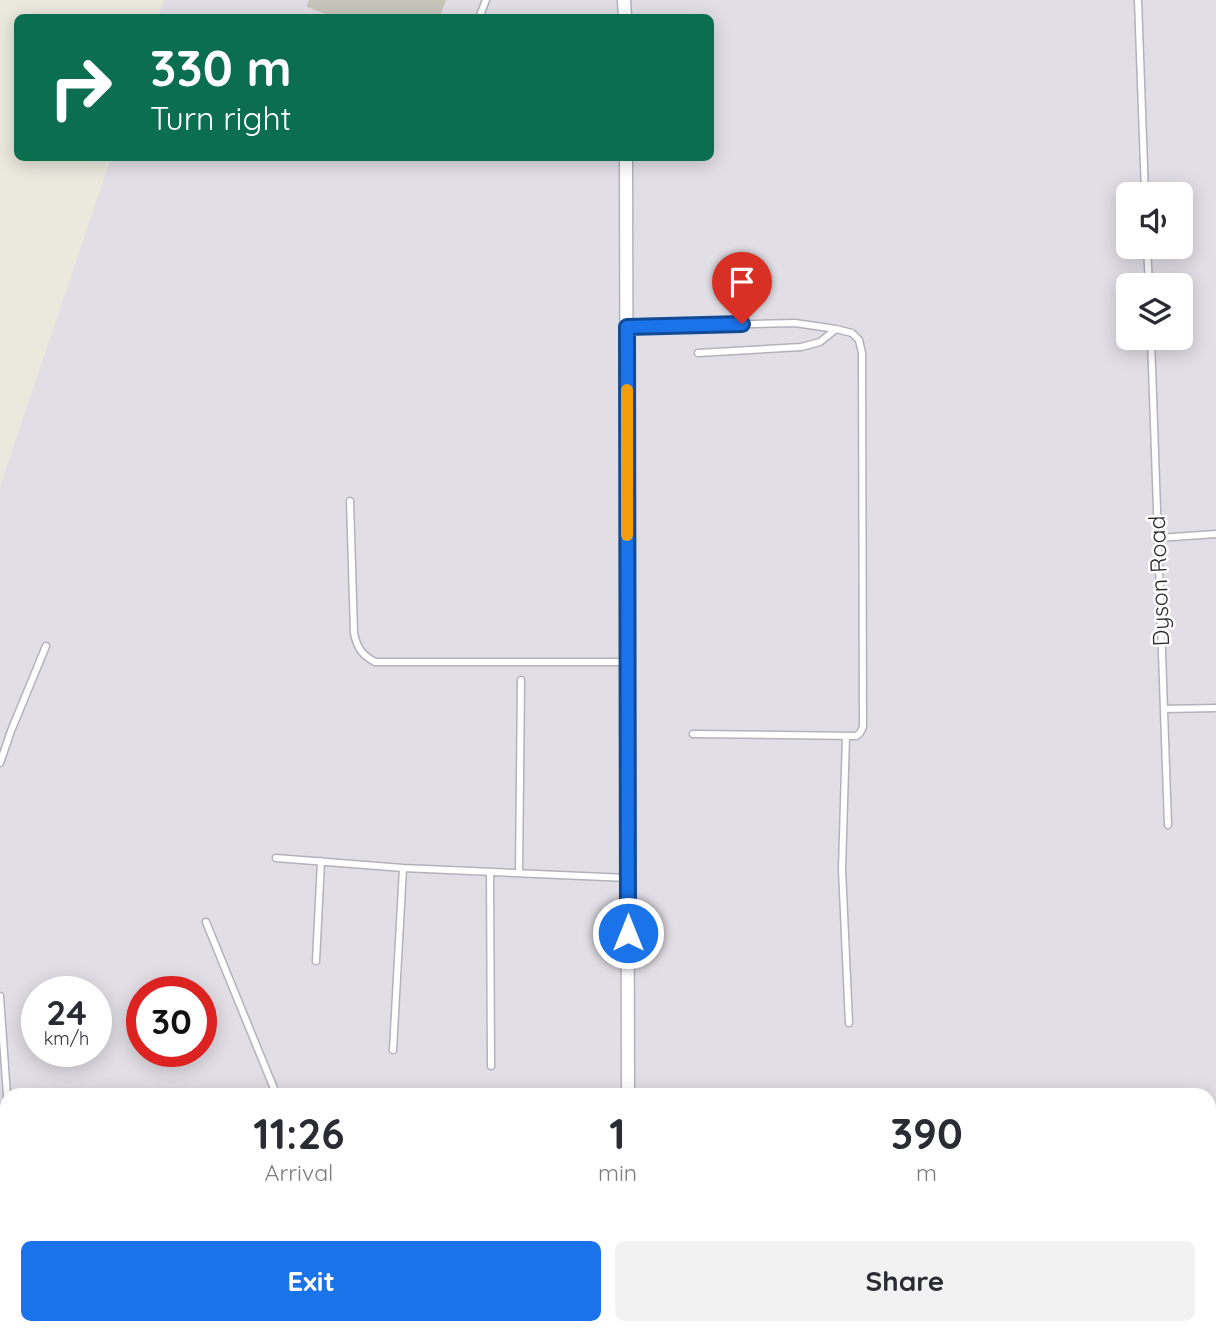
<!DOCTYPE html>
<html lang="en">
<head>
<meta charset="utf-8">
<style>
  body { margin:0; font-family:Quicksand,sans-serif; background:#f2f2f3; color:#2b2b33; height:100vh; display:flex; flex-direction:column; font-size:26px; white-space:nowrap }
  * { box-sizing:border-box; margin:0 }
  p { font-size:23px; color:#7c7c81 }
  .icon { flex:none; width:38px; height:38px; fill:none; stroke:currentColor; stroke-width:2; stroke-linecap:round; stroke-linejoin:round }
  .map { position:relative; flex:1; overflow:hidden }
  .panel { position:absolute; left:0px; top:1088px; width:1216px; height:247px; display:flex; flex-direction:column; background:#fff; border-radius:21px 21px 0 0; box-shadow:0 4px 18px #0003 }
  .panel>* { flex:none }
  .hud { position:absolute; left:14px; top:14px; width:700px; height:147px; border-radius:10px; box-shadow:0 4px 18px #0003; background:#0b6e4f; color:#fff; overflow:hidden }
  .buttons { position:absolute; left:1116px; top:182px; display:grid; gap:14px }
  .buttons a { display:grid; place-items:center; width:77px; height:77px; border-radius:10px; background:#fff; box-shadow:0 4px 18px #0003; font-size:35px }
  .speed { position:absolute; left:21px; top:976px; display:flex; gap:14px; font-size:35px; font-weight:700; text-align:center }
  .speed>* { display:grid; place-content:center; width:91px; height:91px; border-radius:50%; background:#fff; box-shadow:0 4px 18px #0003; line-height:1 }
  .speed small { font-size:18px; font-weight:400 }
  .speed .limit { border:10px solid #d22; background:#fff; color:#111 }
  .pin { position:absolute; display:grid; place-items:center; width:60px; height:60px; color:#fff; margin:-72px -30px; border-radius:50% 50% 50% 0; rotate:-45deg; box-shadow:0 0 7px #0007 }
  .pin .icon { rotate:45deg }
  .me { position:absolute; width:77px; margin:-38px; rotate:0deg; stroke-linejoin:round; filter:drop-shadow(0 0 5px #0008) }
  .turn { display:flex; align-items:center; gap:24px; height:147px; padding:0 21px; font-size:32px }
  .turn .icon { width:91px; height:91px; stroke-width:2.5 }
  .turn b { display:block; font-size:49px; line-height:60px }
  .eta { display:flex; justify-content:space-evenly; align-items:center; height:119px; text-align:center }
  .eta b { font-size:42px; font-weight:700; line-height:49px }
  .action { display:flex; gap:14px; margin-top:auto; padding:14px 21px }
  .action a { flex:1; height:80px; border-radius:10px; background:#1a73e8; color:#fff; font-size:28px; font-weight:700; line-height:80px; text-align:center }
  .action a+a { background:#f2f2f3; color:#2b2b33 }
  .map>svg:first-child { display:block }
</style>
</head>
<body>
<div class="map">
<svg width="1216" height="1335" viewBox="0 0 1216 1335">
  <rect width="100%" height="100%" fill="#ebe8de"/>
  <path fill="#e1dee5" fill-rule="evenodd" d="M 164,0 L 1216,0 L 1216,1335 L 0,1335 L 0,487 L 111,158 L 710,158 L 710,18 L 158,17 ZM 1129,194 L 1181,194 L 1181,247 L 1129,247 ZM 1129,285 L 1181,285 L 1181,338 L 1129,338 ZM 37,992 L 96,992 L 96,1052 L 37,1052 ZM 142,992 L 201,992 L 201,1052 L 142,1052 ZM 7,1096 L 1209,1096 L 1209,1328 L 7,1328 Z"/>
  <path fill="#aadda0" d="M 429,1328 L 616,1328 L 616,1335 L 428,1335 Z"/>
  <path fill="#c7c6bd" stroke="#c7c4b8" stroke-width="2" d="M 310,0 L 445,0 L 438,18 L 338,18 L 308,6 Z"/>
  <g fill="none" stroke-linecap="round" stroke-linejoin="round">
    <g stroke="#b2b2bd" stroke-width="9">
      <path id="lane" d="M 1138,0 L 1145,194
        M 479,18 L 486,0
        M 1147,247 L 1149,285
        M 627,327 L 795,323 L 836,329 L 852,333 L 859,340 L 862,353 L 863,727 L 860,733 L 856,736 L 693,734
        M 1151,338 L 1168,825
        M 698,353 L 801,347 L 820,342 L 836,329
        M 350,501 L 354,633 C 357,648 362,655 375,662 L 627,662
        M 1158,538 L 1216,534
        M 1164,709 L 1216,708
        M 846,736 L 842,869 L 849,1023
        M 0,763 L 11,731 L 46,646
        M 276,858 L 403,868 L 628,878
        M 490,872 L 491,1066
        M 519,873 L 521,680
        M 206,922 L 277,1096
        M 316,961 L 321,861
        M 0,996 L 7,1096
        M 393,1050 L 403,868
        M 1209,1262 L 1216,1261
        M 50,1328 L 52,1335
        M 372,1328 L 375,1335
        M 1095,1328 L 1096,1335"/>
    </g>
    <g stroke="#b2b2bd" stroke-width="15">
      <path id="street" d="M 624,0 L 625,18
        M 626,158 L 628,1096
        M 628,1328 L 628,1335"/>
    </g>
    <use href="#lane" stroke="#fff" stroke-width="6"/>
    <use href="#street" stroke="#fff" stroke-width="12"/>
  </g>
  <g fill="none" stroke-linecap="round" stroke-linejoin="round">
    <g stroke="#114b97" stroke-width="18">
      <path id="route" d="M 628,933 L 627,327 L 742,324"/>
    </g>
    <use href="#route" stroke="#1a73e8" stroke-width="12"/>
    <path stroke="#f59e0b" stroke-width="12" d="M 627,390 L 627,535"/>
  </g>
  <g text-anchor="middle" stroke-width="5" stroke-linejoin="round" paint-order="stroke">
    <g font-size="23" fill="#2b2b2b" stroke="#fff">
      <text transform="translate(1159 581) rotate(-92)" y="8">Dyson Road</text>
    </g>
  </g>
</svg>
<div class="buttons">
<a><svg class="icon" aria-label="sound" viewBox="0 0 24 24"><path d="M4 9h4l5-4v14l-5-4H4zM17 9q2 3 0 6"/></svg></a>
<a><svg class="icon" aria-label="layers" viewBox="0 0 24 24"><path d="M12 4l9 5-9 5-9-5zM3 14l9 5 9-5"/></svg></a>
</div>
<div class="speed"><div>24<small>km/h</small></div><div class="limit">30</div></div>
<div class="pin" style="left:742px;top:324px;background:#d93025"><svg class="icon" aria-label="arrive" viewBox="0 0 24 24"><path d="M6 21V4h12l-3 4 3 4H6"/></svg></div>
<svg class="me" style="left:628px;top:933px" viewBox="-20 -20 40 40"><circle r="17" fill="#1a73e8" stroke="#fff" stroke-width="3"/><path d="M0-11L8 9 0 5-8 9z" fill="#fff"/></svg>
<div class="hud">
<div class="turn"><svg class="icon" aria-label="right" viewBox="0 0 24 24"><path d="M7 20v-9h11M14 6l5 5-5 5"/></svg><div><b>330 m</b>Turn right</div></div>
</div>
<section class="panel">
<div class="eta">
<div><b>11:26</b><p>Arrival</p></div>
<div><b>1</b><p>min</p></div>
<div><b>390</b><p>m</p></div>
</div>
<div class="action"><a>Exit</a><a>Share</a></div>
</section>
</div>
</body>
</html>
